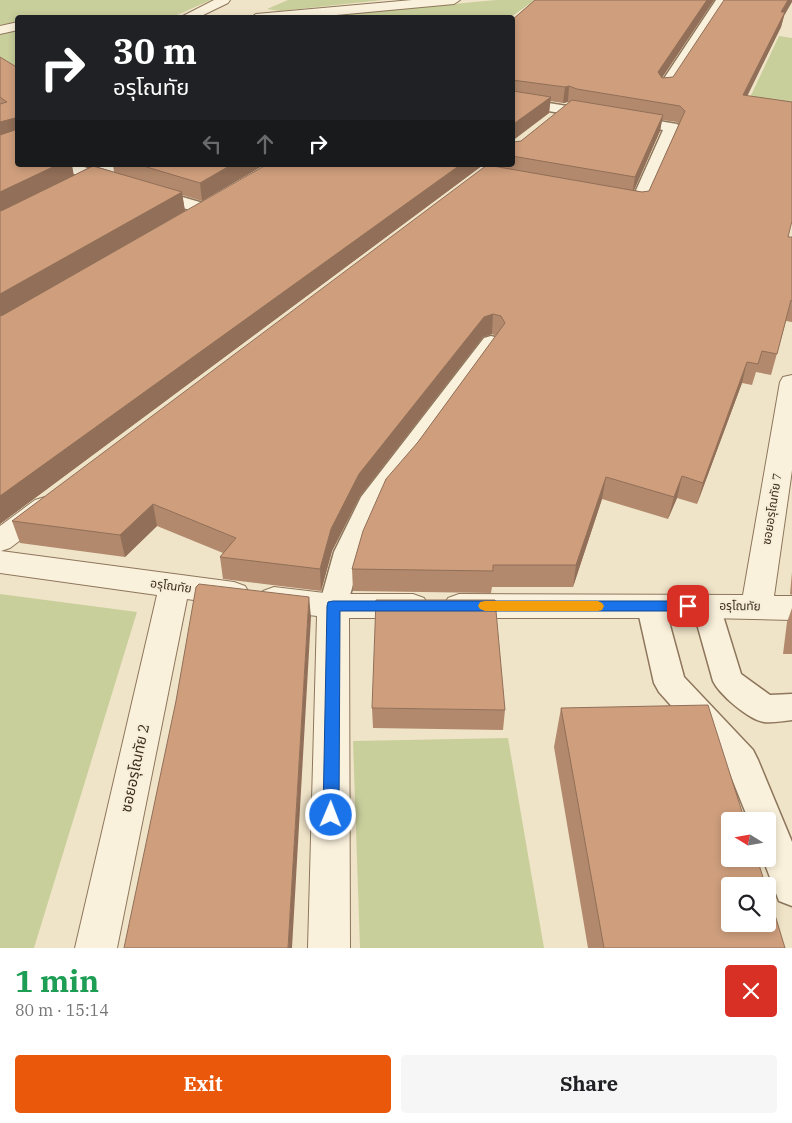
<!DOCTYPE html>
<html lang="en">
<head>
<meta charset="utf-8">
<style>
  body { margin:0; font-family:"IBM Plex Serif","Noto Sans Thai",serif; background:#f6f6f6; color:#202124; height:100vh; display:flex; flex-direction:column; font-size:19px; white-space:nowrap }
  * { box-sizing:border-box; margin:0 }
  p { font-size:16px; color:#757577 }
  .icon { flex:none; width:28px; height:28px; fill:none; stroke:currentColor; stroke-width:2; stroke-linecap:round; stroke-linejoin:round }
  .map { position:relative; height:948px; overflow:hidden }
  .side { display:flex; flex-direction:column; background:#fff; flex:1 }
  .side>* { flex:none }
  .guide { position:absolute; left:15px; top:15px; width:500px; height:152px; border-radius:5px; box-shadow:0 2px 8px #0003; background:#202124; color:#fff; overflow:hidden }
  .needle { width:32px; rotate:281deg }
  .controls { position:absolute; left:721px; top:812px; display:grid; gap:10px }
  .controls a { display:grid; place-items:center; width:55px; height:55px; border-radius:5px; background:#fff; box-shadow:0 2px 8px #0003; font-size:25px }
  .pin { position:absolute; display:grid; place-items:center; width:42px; height:42px; color:#fff; margin:-21px; border-radius:10px; box-shadow:0 2px 8px #0006 }
  .me { position:absolute; width:55px; margin:-28px; rotate:1deg; stroke-linejoin:round; filter:drop-shadow(0 0 4px #0008) }
  .turn { display:flex; align-items:center; gap:18px; height:105px; padding:0 15px; font-size:22px }
  .turn .icon { width:65px; height:65px; stroke-width:2.5 }
  .turn b { display:block; font-size:35px; line-height:42px }
  .lanes { display:flex; align-items:center; height:48px; padding:0 15px; background:#0003; justify-content:center; gap:25px; direction:ltr }
  .lanes .off { opacity:.35 }
  .round { display:grid; place-items:center; flex:none; width:52px; height:52px; border-radius:5px; background:#f6f6f6 }
  .overview { display:flex; align-items:center; justify-content:space-between; height:85px; padding:0 15px }
  h1 { font-size:30px; font-weight:700; line-height:38px; color:#1e9e55 }
  .button { display:flex; gap:10px; margin-top:auto; padding:10px 15px }
  .button a { flex:1; height:58px; border-radius:5px; background:#ea580c; color:#fff; font-size:20px; font-weight:700; line-height:58px; text-align:center }
  .button a+a { background:#f6f6f6; color:#202124 }
  .map>svg:first-child { display:block }
</style>
</head>
<body>
<div class="map">
<svg width="792" height="948" viewBox="0 0 792 948">
  <rect width="100%" height="100%" fill="#f0e4c8"/>
  <path fill="#c9cf9b" d="M 0,0 L 211,0 L 177,15 L 18,18 L 17,22 L 0,25 Z
    M 288,0 L 383,0 L 280,11 L 267,9 Z
    M 496,0 L 535,0 L 511,17 L 302,18 Z
    M 17,30 L 17,68 L 0,58 L 0,35 Z
    M 779,36 L 792,38 L 792,119 L 743,112 Z
    M 0,594 L 137,612 L 34,948 L 0,948 Z
    M 508,738 L 544,948 L 360,948 L 353,741 Z"/>
  <g fill="none" stroke-linecap="round" stroke-linejoin="round">
    <g stroke="#8d765c" stroke-width="3">
      <path id="service" d="M 716,0 L 728,0 L 669,92 L 659,92 L 657,89 Z
        M 512,97 L 677,124 L 680,127 L 645,207 C 635,209 623,205 613,203 L 610,199 L 613,195 L 619,194 L 633,197 L 663,130 L 512,105 Z
        M 52,165 L 77,165 L 119,177 L 121,181 L 119,185 L 113,186 L 54,168 Z
        M 151,188 L 210,205 L 213,209 L 210,213 L 204,214 L 145,197 L 143,193 L 145,189 Z
        M 491,336 L 498,338 L 502,342 L 416,462 L 385,500 L 362,552 L 347,606 L 343,614 L 333,617 L 323,614 L 319,606 L 334,552 L 361,497 L 484,338 Z
        M 706,595 L 716,598 L 720,606 L 741,674 L 770,695 L 792,694 L 792,720 C 783,721 773,723 764,722 C 749,720 719,694 713,681 L 692,606 L 696,598 Z
        M 651,596 L 661,599 L 665,607 L 684,677 L 753,750 L 758,760 L 792,842 L 792,906 L 779,901 L 763,859 L 768,859 L 768,821 L 749,821 L 728,769 L 659,692 L 654,683 L 637,607 L 641,599 Z"/>
    </g>
    <g stroke="#8d765c" stroke-width="2">
      <path id="minor" d="M 214,0 L 230,0 L 228,3 L 197,18 L 179,18 Z
        M 412,0 L 460,0 L 454,4 L 304,18 L 250,18 L 256,14 Z
        M 18,22 L 18,30 L 0,34 L 0,26 Z
        M 101,165 L 124,165 L 121,169 L 80,190 L 74,192 L 68,190 L 65,186 L 68,182 Z
        M 792,375 L 792,470 L 774,596 L 792,596 L 792,620 L 706,618 L 459,618 L 448,614 L 443,606 L 448,598 L 459,594 L 743,595 L 780,382 L 783,377 Z
        M 45,497 L 55,500 L 59,507 L 55,514 L 10,548 L 1,551 L 234,582 L 245,586 L 250,594 L 245,602 L 234,606 L 187,599 L 117,948 L 75,948 L 157,595 L 0,573 L 0,526 L 35,500 Z
        M 274,587 L 333,594 L 413,594 L 424,598 L 429,606 L 424,614 L 413,618 L 349,618 L 350,948 L 308,948 L 317,616 L 274,611 L 263,607 L 258,599 L 263,591 Z"/>
    </g>
    <use href="#service" fill="#faf1dc" fill-rule="evenodd"/>
    <use href="#minor" fill="#faf1dc" fill-rule="evenodd"/>
  </g>
  <path fill="#b2896c" fill-rule="evenodd" d="M 535,0 L 714,0 L 662,78 L 673,77 L 784,16 L 781,27 L 747,95 L 788,237 L 792,237 L 792,322 L 786,321 L 771,375 L 756,372 L 752,385 L 742,383 L 697,504 L 677,498 L 668,519 L 602,499 L 573,587 L 492,587 L 491,593 L 353,591 L 352,569 L 418,442 L 496,336 L 492,334 L 483,337 L 360,496 L 332,551 L 321,591 L 223,579 L 220,557 L 223,553 L 157,526 L 125,557 L 20,543 L 12,521 L 500,167 L 500,165 L 512,165 L 512,142 L 514,142 L 521,141 L 569,103 L 568,102 L 563,103 L 550,101 L 549,113 L 512,141 L 512,20 ZM 662,120 L 677,122 L 679,124 L 649,191 L 642,192 L 634,190 L 660,131 Z
    M 0,57 L 18,165 L 74,175 L 90,167 L 83,165 L 97,165 L 95,166 L 114,172 L 113,165 L 264,165 L 202,201 L 182,195 L 185,211 L 2,316 L 483,165 L 0,524 Z
    M 792,572 L 792,595 L 790,594 Z
    M 792,608 L 792,654 L 783,654 L 787,622 Z
    M 372,708 L 505,710 L 503,730 L 373,728 Z
    M 561,708 L 785,948 L 588,948 L 554,747 Z"/>
  <path fill="#916f58" d="M 707,0 L 714,0 L 655,88 L 658,72 Z
    M 788,0 L 792,0 L 792,2 L 784,16 L 781,27 L 740,111 L 743,95 L 781,12 Z
    M 569,86 L 568,102 L 563,103 L 565,87 Z
    M 551,97 L 549,113 L 512,141 L 512,125 Z
    M 663,115 L 660,131 L 632,195 L 635,177 Z
    M 15,118 L 18,128 L 0,140 L 0,122 Z
    M 57,165 L 72,165 L 74,176 L 0,213 L 0,192 Z
    M 231,165 L 264,165 L 202,201 L 200,183 Z
    M 460,165 L 483,165 L 0,524 L 0,496 Z
    M 182,192 L 185,211 L 0,317 L 0,294 Z
    M 493,314 L 492,334 L 483,337 L 360,496 L 332,551 L 321,591 L 320,569 L 331,529 L 359,474 L 484,317 Z
    M 747,362 L 742,383 L 697,504 L 703,483 Z
    M 682,476 L 677,498 L 668,519 L 674,497 Z
    M 606,477 L 602,499 L 573,587 L 576,565 Z
    M 153,504 L 157,526 L 125,557 L 120,535 Z
    M 309,597 L 311,617 L 292,948 L 288,948 Z"/>
  <path fill="#cf9f7d" stroke="#916f58" d="M 535,0 L 707,0 L 658,72 L 662,78 L 673,77 L 724,0 L 788,0 L 781,12 L 785,12 L 743,95 L 792,102 L 792,221 L 788,237 L 792,237 L 792,301 L 791,300 L 777,354 L 762,351 L 758,364 L 747,362 L 703,483 L 682,476 L 674,497 L 606,477 L 576,565 L 493,565 L 493,571 L 352,569 L 363,531 L 386,479 L 418,442 L 505,323 L 501,316 L 493,314 L 484,317 L 359,474 L 331,529 L 320,569 L 220,557 L 236,538 L 153,504 L 120,535 L 12,521 L 487,165 L 642,192 L 649,191 L 685,111 L 680,106 L 577,89 L 569,86 L 565,87 L 512,80 L 512,20 Z
    M 0,57 L 18,68 L 18,165 L 57,165 L 0,192 L 0,135 L 15,130 L 15,118 L 0,122 L 0,104 L 7,102 L 0,97 Z
    M 512,86 L 513,91 L 551,97 L 512,125 Z
    M 572,100 L 663,115 L 635,177 L 512,156 L 512,142 L 514,142 L 521,141 Z
    M 140,165 L 231,165 L 200,183 Z
    M 266,165 L 460,165 L 0,496 L 0,316 L 3,315 Z
    M 93,166 L 182,192 L 0,294 L 0,211 L 3,210 Z
    M 199,584 L 309,597 L 288,948 L 124,948 L 176,701 L 196,587 Z
    M 376,600 L 495,600 L 505,710 L 372,708 Z
    M 708,705 L 745,821 L 730,821 L 730,859 L 757,859 L 766,886 L 730,886 L 730,924 L 768,924 L 768,892 L 785,948 L 604,948 L 561,708 Z"/>
  <path fill="#1a73e8" stroke="#114b97" d="M 333,601 L 688,601 L 693,602 L 694,606 L 693,610 L 688,611 L 340,611 L 339,815 L 336,820 L 331,822 L 325,820 L 323,815 L 327,606 L 328,602 Z"/>
  <path fill="#f59e0b" d="M 485,601 L 598,601 L 602,603 L 604,606 L 602,610 L 598,611 L 485,611 L 480,609 L 478,606 L 480,602 Z"/>
  <g text-anchor="middle" stroke-width="4" stroke-linejoin="round" paint-order="stroke">
    <g font-size="12" fill="#3d2e20" stroke="#f7eed8">
      <text transform="translate(772 509) rotate(-81)" y="4">ซอยอรุโณทัย 7</text>
      <text transform="translate(171 586) rotate(8)" y="4">อรุโณทัย</text>
      <text transform="translate(740 606) rotate(1)" y="4">อรุโณทัย</text>
    </g>
    <g font-size="15" fill="#3d2e20" stroke="#f7eed8">
      <text transform="translate(135 768) rotate(-78)" y="5">ซอยอรุโณทัย 2</text>
    </g>
  </g>
</svg>
<div class="controls">
<a><svg class="needle" viewBox="-14 -14 28 28"><path d="M0-13l5 13h-10z" fill="#e53935"/><path d="M0 13l5-13h-10z" fill="#757577"/></svg></a>
<a><svg class="icon" aria-label="search" viewBox="0 0 24 24"><circle cx="10" cy="10" r="6"/><path d="M15 15l6 6"/></svg></a>
</div>
<div class="pin" style="left:688px;top:606px;background:#d93025"><svg class="icon" aria-label="arrive" viewBox="0 0 24 24"><path d="M6 21V4h12l-3 4 3 4H6"/></svg></div>
<svg class="me" style="left:331px;top:815px" viewBox="-20 -20 40 40"><circle r="17" fill="#1a73e8" stroke="#fff" stroke-width="3"/><path d="M0-11L8 9 0 5-8 9z" fill="#fff"/></svg>
<div class="guide">
<div class="turn"><svg class="icon" aria-label="right" viewBox="0 0 24 24"><path d="M7 20v-9h11M14 6l5 5-5 5"/></svg><div><b>30 m</b>อรุโณทัย</div></div>
<div class="lanes"><svg class="icon off" aria-label="left" viewBox="0 0 24 24"><path d="M17 20v-9H6M10 6l-5 5 5 5"/></svg><svg class="icon off" aria-label="ahead" viewBox="0 0 24 24"><path d="M12 20V5M6 11l6-6 6 6"/></svg><svg class="icon" aria-label="right" viewBox="0 0 24 24"><path d="M7 20v-9h11M14 6l5 5-5 5"/></svg></div>
</div>
</div>
<section class="side">
<div class="overview"><div><h1>1 min</h1><p>80 m · 15:14</p></div><a class="round" style="background:#d93025;color:#fff"><svg class="icon" aria-label="close" viewBox="0 0 24 24"><path d="M6 6l12 12M18 6L6 18"/></svg></a></div>
<div class="button"><a>Exit</a><a>Share</a></div>
</section>
</body>
</html>
